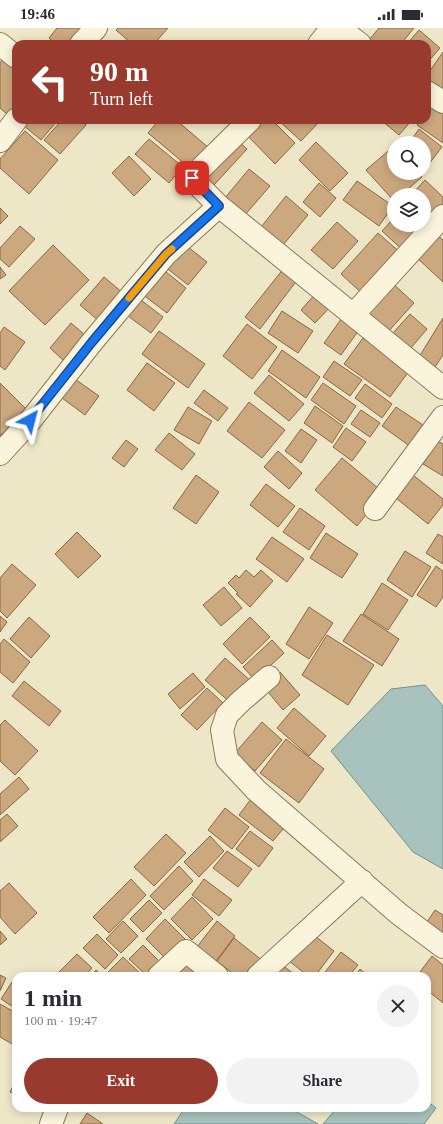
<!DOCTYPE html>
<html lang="en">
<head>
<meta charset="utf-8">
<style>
  body { margin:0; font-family:"Times New Roman",serif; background:#f2f2f3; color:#2b2b33; height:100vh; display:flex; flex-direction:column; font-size:15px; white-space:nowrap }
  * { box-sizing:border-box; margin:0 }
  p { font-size:13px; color:#7c7c81 }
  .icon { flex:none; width:22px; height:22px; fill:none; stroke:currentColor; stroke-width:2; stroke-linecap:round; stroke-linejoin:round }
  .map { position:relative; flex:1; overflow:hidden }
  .drawer { position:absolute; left:12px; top:944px; width:419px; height:140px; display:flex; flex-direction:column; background:#fff; border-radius:12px; box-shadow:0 2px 10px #0003 }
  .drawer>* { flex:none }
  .guide { position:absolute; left:12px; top:12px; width:419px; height:84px; border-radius:12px; box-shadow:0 2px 10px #0003; background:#983a2d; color:#fff; overflow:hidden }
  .controls { position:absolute; left:387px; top:108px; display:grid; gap:8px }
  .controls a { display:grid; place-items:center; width:44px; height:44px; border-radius:50%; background:#fff; box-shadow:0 2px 10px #0003; font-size:20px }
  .pin { position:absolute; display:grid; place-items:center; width:34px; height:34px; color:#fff; margin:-17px; border-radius:8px; box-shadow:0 2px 6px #0006 }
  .me { position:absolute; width:44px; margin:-22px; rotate:38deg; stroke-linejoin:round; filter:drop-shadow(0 0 3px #0008) }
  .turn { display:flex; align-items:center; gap:14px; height:84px; padding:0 12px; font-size:18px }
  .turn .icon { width:52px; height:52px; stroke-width:2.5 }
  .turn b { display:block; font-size:28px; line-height:34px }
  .round { display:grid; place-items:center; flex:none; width:42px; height:42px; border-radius:21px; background:#f2f2f3 }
  .summary { display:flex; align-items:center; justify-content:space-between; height:68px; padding:0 12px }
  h1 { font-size:24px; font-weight:700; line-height:30px }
  .primary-button { display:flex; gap:8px; margin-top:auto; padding:8px 12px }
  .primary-button a { flex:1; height:46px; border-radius:24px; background:#983a2d; color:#fff; font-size:16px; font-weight:700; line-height:46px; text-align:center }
  .primary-button a+a { background:#f2f2f3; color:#2b2b33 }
  .status { display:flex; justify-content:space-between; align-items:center; height:28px; padding:0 20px; background:#fff; direction:ltr }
  .status svg { height:11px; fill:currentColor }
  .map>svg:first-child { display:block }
</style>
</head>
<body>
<div class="status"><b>19:46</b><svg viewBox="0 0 49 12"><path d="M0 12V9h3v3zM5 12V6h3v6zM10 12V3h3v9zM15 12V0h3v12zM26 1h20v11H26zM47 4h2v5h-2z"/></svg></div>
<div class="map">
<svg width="443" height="1096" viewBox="0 0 443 1096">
  <rect width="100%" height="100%" fill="#eee7c7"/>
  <path fill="#a8c2be" stroke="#6f918d" d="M 425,657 L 443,678 L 443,841 L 413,824 L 331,723 L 391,661 Z
    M 427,1073 L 436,1080 L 424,1096 L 323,1096 L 337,1080 L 427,1080 Z
    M 185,1080 L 290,1080 L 318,1096 L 174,1096 Z"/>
  <path fill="#cca87e" stroke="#896743" d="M 57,0 L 91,0 L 77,16 L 56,16 L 49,10 Z
    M 118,0 L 168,0 L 154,16 L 132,16 L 116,2 Z
    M 379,0 L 414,0 L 401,16 L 374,16 L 369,12 Z
    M 419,2 L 440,20 L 427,35 L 427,16 L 407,16 Z
    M 443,24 L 443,63 L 427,51 L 427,47 Z
    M 3,30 L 16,41 L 16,46 L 14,48 L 16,50 L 16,79 L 9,88 L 0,80 L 0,35 Z
    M 432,74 L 443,82 L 443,115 L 417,97 L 420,92 L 427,92 L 427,81 Z
    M 28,92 L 58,92 L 41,112 L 23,97 Z
    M 62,92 L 80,92 L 86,97 L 60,126 L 44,112 Z
    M 159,92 L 176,92 L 209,120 L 191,141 L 148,105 Z
    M 254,92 L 272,92 L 295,115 L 275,136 L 243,103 Z
    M 278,92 L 317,92 L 319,94 L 301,113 Z
    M 381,92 L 412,92 L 399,107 Z
    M 419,101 L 442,119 L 425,141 L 424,115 L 409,115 Z
    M 25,103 L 58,132 L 29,166 L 0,140 L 0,131 Z
    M 235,110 L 247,121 L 214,157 L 202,146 Z
    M 149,111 L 183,139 L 169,155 L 135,126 Z
    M 316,114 L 348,145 L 330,163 L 299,132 Z
    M 394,118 L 394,145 L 419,145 L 422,149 L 401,167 L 394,167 L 394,173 L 366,142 Z
    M 129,128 L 151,151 L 134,168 L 112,145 Z
    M 249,141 L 270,158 L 244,188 L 224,171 Z
    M 425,152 L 443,169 L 443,184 L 424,197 L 424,167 L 411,167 Z
    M 357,153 L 393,178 L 379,198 L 343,172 Z
    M 319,155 L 336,170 L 320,189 L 303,174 Z
    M 286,168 L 308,187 L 283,217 L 261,199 Z
    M 0,180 L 8,188 L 0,196 Z
    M 394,190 L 394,197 L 418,197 L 426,205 L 407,226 L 382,203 Z
    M 337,194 L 358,213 L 333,241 L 311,222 Z
    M 20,198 L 35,211 L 9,239 L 0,231 L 0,220 Z
    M 378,205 L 403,227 L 366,269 L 341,246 Z
    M 436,206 L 443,212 L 443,254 L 416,229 Z
    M 183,215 L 207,234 L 188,257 L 164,238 Z
    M 53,217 L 89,252 L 45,297 L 9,263 Z
    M 0,239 L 6,247 L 0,251 Z
    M 161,240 L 186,260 L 167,285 L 142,266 Z
    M 284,240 L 298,251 L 260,301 L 245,289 Z
    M 104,249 L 123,265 L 99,293 L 80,277 Z
    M 389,252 L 414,275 L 387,305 L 362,282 Z
    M 318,263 L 333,276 L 315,295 L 301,282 Z
    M 141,272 L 163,289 L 151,305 L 128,288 Z
    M 282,283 L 313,303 L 298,325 L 268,305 Z
    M 410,286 L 427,301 L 410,321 L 393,305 Z
    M 342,290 L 359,302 L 341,327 L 324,315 Z
    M 443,290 L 443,327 L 435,339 L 419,329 Z
    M 71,295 L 85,307 L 63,332 L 50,320 Z
    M 247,296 L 277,319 L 252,351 L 223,328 Z
    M 4,299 L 25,314 L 5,342 L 0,338 L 0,305 Z
    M 159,303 L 205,336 L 188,360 L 142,326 Z
    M 363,310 L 409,343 L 390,369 L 344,336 Z
    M 282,322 L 320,349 L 306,370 L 268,343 Z
    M 334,333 L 362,352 L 350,368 L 323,349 Z
    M 147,335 L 175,355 L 154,383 L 127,362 Z
    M 269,347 L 304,376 L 289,393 L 254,365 Z
    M 72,349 L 99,368 L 85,387 L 58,367 Z
    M 0,355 L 26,381 L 0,408 Z
    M 323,355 L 356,378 L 344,396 L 311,372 Z
    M 365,356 L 392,376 L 382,390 L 355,370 Z
    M 204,362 L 228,380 L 218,393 L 194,375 Z
    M 249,374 L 285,402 L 262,430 L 227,403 Z
    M 315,378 L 343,398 L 332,415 L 304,395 Z
    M 188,379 L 212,393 L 199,416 L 174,402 Z
    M 396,379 L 429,401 L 415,422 L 382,398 Z
    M 361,382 L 380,395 L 370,409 L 351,396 Z
    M 346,400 L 366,414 L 352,433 L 333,419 Z
    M 301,401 L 317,412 L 301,435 L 285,423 Z
    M 169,405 L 195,426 L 182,442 L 155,422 Z
    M 126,412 L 138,421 L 124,439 L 112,430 Z
    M 438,413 L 443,416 L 443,448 L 423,436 Z
    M 278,423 L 302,445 L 289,461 L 264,439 Z
    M 342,430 L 384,465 L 357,498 L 315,462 Z
    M 408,443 L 443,471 L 443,477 L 428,496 L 391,466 Z
    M 196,447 L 219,464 L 196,496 L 173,480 Z
    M 266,456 L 295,478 L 278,499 L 250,477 Z
    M 300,480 L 325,498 L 309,522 L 283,504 Z
    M 77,504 L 101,528 L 78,550 L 55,526 Z
    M 326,505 L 358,526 L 342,550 L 310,530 Z
    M 438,506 L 443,509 L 443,536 L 426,525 Z
    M 272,509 L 304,531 L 287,554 L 256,531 Z
    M 405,523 L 431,539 L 412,569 L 387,552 Z
    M 12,536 L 36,557 L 7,590 L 0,583 L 0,550 Z
    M 436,538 L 443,543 L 443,569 L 436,579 L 417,567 Z
    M 246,542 L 254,549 L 261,542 L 273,553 L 250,579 L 236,566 L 238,565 L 228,555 L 236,547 L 239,550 Z
    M 382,555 L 408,572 L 388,602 L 363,586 Z
    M 224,559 L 242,580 L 221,598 L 203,577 Z
    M 309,579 L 333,595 L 309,631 L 286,616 Z
    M 361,586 L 399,611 L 382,638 L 343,613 Z
    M 0,588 L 7,594 L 0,604 Z
    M 29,589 L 50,608 L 31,630 L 10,611 Z
    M 250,589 L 270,609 L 242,636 L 223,616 Z
    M 327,607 L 374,637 L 348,677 L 302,647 Z
    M 4,611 L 30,634 L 13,655 L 0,644 L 0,616 Z
    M 272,612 L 284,625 L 255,652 L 243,639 Z
    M 225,630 L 253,655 L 233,677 L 205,652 Z
    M 280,644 L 300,667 L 283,682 L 263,658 Z
    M 193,645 L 205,659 L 180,681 L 168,666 Z
    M 24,653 L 61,683 L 49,698 L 12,668 Z
    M 207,660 L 223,675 L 197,702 L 181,687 Z
    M 294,680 L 326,708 L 309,728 L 277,700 Z
    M 5,692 L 38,723 L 15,747 L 0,733 L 0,697 Z
    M 262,694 L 282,712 L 255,743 L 235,725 Z
    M 286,711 L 324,741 L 299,775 L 260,745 Z
    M 19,749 L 29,761 L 0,787 L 0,766 Z
    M 254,767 L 288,795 L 273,813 L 239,787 Z
    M 225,780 L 249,799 L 232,821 L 208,802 Z
    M 7,786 L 18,798 L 0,814 L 0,792 Z
    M 250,803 L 273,820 L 259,839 L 236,821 Z
    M 166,806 L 186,825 L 154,858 L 134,839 Z
    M 210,808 L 224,823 L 199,849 L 184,834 Z
    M 227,823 L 252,841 L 238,859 L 213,840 Z
    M 179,838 L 193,853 L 164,882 L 150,868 Z
    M 131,851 L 146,867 L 109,905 L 93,889 Z
    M 204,851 L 232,872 L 219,888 L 192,867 Z
    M 9,855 L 37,885 L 15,906 L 0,889 L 0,863 Z
    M 192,869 L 213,891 L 192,912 L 171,891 Z
    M 149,872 L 162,885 L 143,904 L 130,891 Z
    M 435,882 L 443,887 L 443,911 L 425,897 Z
    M 165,891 L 188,914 L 169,934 L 146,911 Z
    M 123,893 L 138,908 L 121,925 L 106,911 Z
    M 217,893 L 235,908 L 216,933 L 197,919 Z
    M 0,903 L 7,911 L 0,917 Z
    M 310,904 L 334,923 L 315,948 L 308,948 L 288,932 Z
    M 97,906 L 118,927 L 105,941 L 83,920 Z
    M 234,910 L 263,933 L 251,948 L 236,948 L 217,933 Z
    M 143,917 L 162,936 L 151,948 L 147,948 L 129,931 Z
    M 341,924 L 358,937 L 349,948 L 322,948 Z
    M 77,926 L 92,940 L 85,948 L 58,948 L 57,946 Z
    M 432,928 L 443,937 L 443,975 L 427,962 L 427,948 L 417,948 Z
    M 123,929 L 143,948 L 107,948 L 106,946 Z
    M 187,930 L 210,948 L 173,948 Z
    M 279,935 L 297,948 L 268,948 Z
    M 360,941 L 368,948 L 355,948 Z
    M 96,942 L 102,948 L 90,948 Z
    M 0,947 L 6,950 L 0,963 Z
    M 12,954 L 16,956 L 16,981 L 1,971 Z
    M 0,976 L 16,985 L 16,1014 L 14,1017 L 0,1009 Z
    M 16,1052 L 16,1066 L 10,1064 Z
    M 87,1085 L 103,1096 L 80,1096 Z"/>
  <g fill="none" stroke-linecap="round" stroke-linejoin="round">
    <g stroke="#8a7a5d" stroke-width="24">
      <path id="minor" d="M 339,0 L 360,16
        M 0,16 L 16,29
        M 81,16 L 96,0
        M 319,16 L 332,0
        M 427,64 L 443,74
        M 250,92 L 191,150 L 219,178 L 443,360
        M 0,113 L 16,92
        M 353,287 L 443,188
        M 0,426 L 30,393 L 92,314 L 166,226 L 219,178
        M 375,481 L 443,389
        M 269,649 L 241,673 L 227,687 L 222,702 L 227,731 L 256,762 L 399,886 L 443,919
        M 159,948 L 186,923 L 217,948
        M 258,948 L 362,853
        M 51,1096 L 57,1080"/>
    </g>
    <use href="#minor" stroke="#f9f4db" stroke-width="22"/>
  </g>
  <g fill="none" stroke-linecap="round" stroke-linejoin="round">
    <g stroke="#114b97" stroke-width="10">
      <path id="route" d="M 30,392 L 92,314 L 166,226 L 219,178 L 192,150"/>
    </g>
    <use href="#route" stroke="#1a73e8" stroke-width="7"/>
    <path stroke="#f59e0b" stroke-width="7" d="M 129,270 L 166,226 L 172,221"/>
  </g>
</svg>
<div class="controls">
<a><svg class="icon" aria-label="search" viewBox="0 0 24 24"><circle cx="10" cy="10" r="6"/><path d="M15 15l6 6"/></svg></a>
<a><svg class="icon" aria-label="layers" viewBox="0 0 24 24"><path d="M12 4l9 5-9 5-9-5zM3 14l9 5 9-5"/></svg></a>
</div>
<div class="pin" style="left:192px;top:150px;background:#d93025"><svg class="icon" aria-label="arrive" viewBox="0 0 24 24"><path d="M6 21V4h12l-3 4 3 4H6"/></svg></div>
<svg class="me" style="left:30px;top:392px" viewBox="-20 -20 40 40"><path d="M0-17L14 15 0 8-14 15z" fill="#1a73e8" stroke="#fff" stroke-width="4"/></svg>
<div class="guide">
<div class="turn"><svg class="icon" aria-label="left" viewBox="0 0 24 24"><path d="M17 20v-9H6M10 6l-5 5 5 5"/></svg><div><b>90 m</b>Turn left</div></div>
</div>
<section class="drawer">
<div class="summary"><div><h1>1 min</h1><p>100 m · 19:47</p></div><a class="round"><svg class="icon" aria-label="close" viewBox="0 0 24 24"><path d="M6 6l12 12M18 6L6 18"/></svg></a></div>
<div class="primary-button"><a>Exit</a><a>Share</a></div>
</section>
</div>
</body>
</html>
